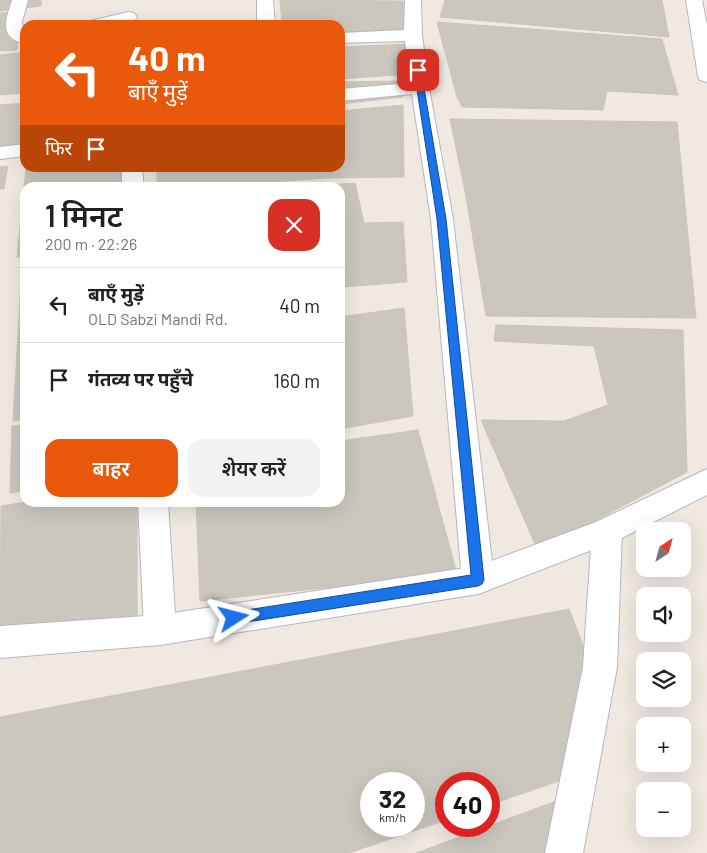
<!DOCTYPE html>
<html lang="hi">
<head>
<meta charset="utf-8">
<style>
  body { margin:0; font-family:Barlow,"Noto Sans Devanagari",sans-serif; background:#f2f2f2; color:#202124; height:100vh; display:flex; flex-direction:column; font-size:19px; white-space:nowrap }
  * { box-sizing:border-box; margin:0 }
  p { font-size:16px; color:#757577 }
  .icon { flex:none; width:28px; height:28px; fill:none; stroke:currentColor; stroke-width:2; stroke-linecap:round; stroke-linejoin:round }
  .map { position:relative; flex:1; overflow:hidden }
  .sheet { position:absolute; left:20px; top:182px; width:325px; height:325px; display:flex; flex-direction:column; background:#fff; border-radius:15px; box-shadow:0 5px 20px #0002 }
  .sheet>* { flex:none }
  .guide { position:absolute; left:20px; top:20px; width:325px; height:152px; border-radius:15px; box-shadow:0 5px 20px #0002; background:#ea580c; color:#fff; overflow:hidden }
  .needle { width:32px; rotate:36deg }
  .tools { position:absolute; left:636px; top:522px; display:grid; gap:10px }
  .tools a { display:grid; place-items:center; width:55px; height:55px; border-radius:10px; background:#fff; box-shadow:0 5px 20px #0002; font-size:25px }
  .speed { position:absolute; left:360px; top:772px; display:flex; gap:10px; font-size:25px; font-weight:700; text-align:center }
  .speed>* { display:grid; place-content:center; width:65px; height:65px; border-radius:50%; background:#fff; box-shadow:0 5px 20px #0002; line-height:1 }
  .speed small { font-size:12px; font-weight:400 }
  .speed .limit { border:8px solid #d22; background:#fff; color:#111 }
  .pin { position:absolute; display:grid; place-items:center; width:42px; height:42px; color:#fff; margin:-21px; border-radius:10px; box-shadow:0 2px 8px #0006 }
  .me { position:absolute; width:55px; margin:-28px; rotate:81deg; stroke-linejoin:round; filter:drop-shadow(0 0 4px #0008) }
  .turn { display:flex; align-items:center; gap:18px; height:105px; padding:0 25px; font-size:22px }
  .turn .icon { width:65px; height:65px; stroke-width:2.5 }
  .turn b { display:block; font-size:35px; line-height:42px }
  .then { display:flex; align-items:center; height:48px; padding:0 25px; background:#0003; gap:10px; font-size:19px }
  .round { display:grid; place-items:center; flex:none; width:52px; height:52px; border-radius:15px; background:#f2f2f2 }
  .summary { display:flex; align-items:center; justify-content:space-between; height:85px; padding:0 25px }
  h1 { font-size:30px; font-weight:600; line-height:38px }
  .primary-button { display:flex; gap:10px; margin-top:auto; padding:10px 25px }
  .primary-button a { flex:1; height:58px; border-radius:15px; background:#ea580c; color:#fff; font-size:20px; font-weight:600; line-height:58px; text-align:center }
  .primary-button a+a { background:#f2f2f2; color:#202124 }
  ul { padding:0; list-style:none }
  li { display:flex; align-items:center; gap:15px; height:75px; padding:0 25px; border-top:1px solid #e0e0e0 }
  li div { flex:1 }
  li b { display:block; font-size:19px }
  li em { font-style:normal }
  .map>svg:first-child { display:block }
</style>
</head>
<body>
<div class="map">
<svg width="707" height="853" viewBox="0 0 707 853">
  <rect width="100%" height="100%" fill="#efe9e1"/>
  <path fill="#cbc7bf" stroke="#cbc5ba" fill-rule="evenodd" d="M 0,0 L 41,0 L 41,6 L 0,11 Z
    M 280,0 L 403,1 L 406,33 L 340,36 L 340,25 L 282,25 Z
    M 445,0 L 662,0 L 669,37 L 440,17 Z
    M 21,12 L 17,50 L 0,51 L 0,13 Z
    M 437,22 L 662,39 L 678,95 L 607,91 L 603,110 L 462,107 L 457,97 Z
    M 407,44 L 409,74 L 340,79 L 340,47 Z
    M 25,52 L 25,93 L 0,95 L 0,55 Z
    M 398,81 L 403,97 L 340,104 L 340,82 Z
    M 25,103 L 25,155 L 0,157 L 0,105 Z
    M 403,105 L 404,177 L 326,178 L 189,188 L 157,188 L 157,168 L 340,168 L 340,111 Z
    M 450,119 L 677,122 L 696,318 L 486,316 L 465,191 Z
    M 8,166 L 4,189 L 0,189 L 0,167 Z
    M 26,168 L 126,168 L 129,188 L 25,188 L 25,256 L 17,257 Z
    M 355,183 L 364,223 L 403,222 L 407,282 L 343,287 L 340,285 L 340,188 L 288,188 Z
    M 22,266 L 25,266 L 25,419 L 13,421 Z
    M 404,308 L 413,416 L 340,429 L 340,317 Z
    M 496,325 L 683,330 L 687,472 L 538,551 L 481,420 L 564,421 L 608,405 L 594,346 L 494,341 Z
    M 25,425 L 25,491 L 10,493 L 12,426 Z
    M 418,430 L 457,574 L 200,601 L 196,502 L 340,502 L 340,441 Z
    M 26,502 L 137,502 L 137,620 L 0,637 L 1,506 Z
    M 569,609 L 603,696 L 582,773 L 489,805 L 489,784 L 446,784 L 446,820 L 349,853 L 0,853 L 0,717 ZM 371,784 L 414,784 L 414,826 L 371,826 Z
    M 567,797 L 555,853 L 416,853 L 489,826 Z"/>
  <g fill="none" stroke-linecap="round" stroke-linejoin="round">
    <g stroke="#b4b7c1" stroke-width="2">
      <path id="street" d="M 12,0 L 28,0 L 22,22 L 23,32 L 25,33 L 25,44 C 0,37 4,24 12,0 Z
        M 257,0 L 273,0 L 275,25 L 257,25 Z
        M 405,0 L 421,0 L 422,35 L 429,88 L 453,219 L 494,580 L 489,590 L 478,594 L 467,590 L 462,580 L 431,219 L 412,94 L 340,101 L 340,89 L 410,83 L 405,41 L 340,43 L 340,33 L 404,30 Z
        M 686,0 L 702,0 L 707,25 L 707,82 L 700,80 L 698,76 Z
        M 128,12 L 134,13 L 137,17 L 134,21 L 117,25 L 87,25 L 90,21 Z
        M 25,144 L 25,156 L 0,159 L 0,147 Z
        M 122,168 L 142,168 L 144,188 L 122,188 Z
        M 138,502 L 168,502 L 176,630 L 172,641 L 160,645 L 148,641 L 144,630 Z
        M 607,518 L 618,522 L 622,531 L 617,667 L 583,853 L 545,853 L 583,667 L 592,531 L 596,522 Z"/>
    </g>
    <g stroke="#b4b7c1" stroke-width="2">
      <path id="secondary" d="M 707,469 L 707,495 L 618,540 L 478,594 L 160,645 L 0,658 L 0,626 L 160,615 L 478,566 L 596,522 Z"/>
    </g>
    <use href="#street" fill="#fff" fill-rule="evenodd"/>
    <use href="#secondary" fill="#fff" fill-rule="evenodd"/>
  </g>
  <path fill="#1a73e8" stroke="#114b97" d="M 418,68 L 421,70 L 446,219 L 484,580 L 482,584 L 478,586 L 234,624 L 230,623 L 228,618 L 230,614 L 234,612 L 471,575 L 437,219 L 414,70 Z"/>
</svg>
<div class="tools">
<a><svg class="needle" viewBox="-14 -14 28 28"><path d="M0-13l5 13h-10z" fill="#e53935"/><path d="M0 13l5-13h-10z" fill="#757577"/></svg></a>
<a><svg class="icon" aria-label="sound" viewBox="0 0 24 24"><path d="M4 9h4l5-4v14l-5-4H4zM17 9q2 3 0 6"/></svg></a>
<a><svg class="icon" aria-label="layers" viewBox="0 0 24 24"><path d="M12 4l9 5-9 5-9-5zM3 14l9 5 9-5"/></svg></a>
<a>+</a>
<a>−</a>
</div>
<div class="speed"><div>32<small>km/h</small></div><div class="limit">40</div></div>
<div class="pin" style="left:418px;top:70px;background:#d93025"><svg class="icon" aria-label="arrive" viewBox="0 0 24 24"><path d="M6 21V4h12l-3 4 3 4H6"/></svg></div>
<svg class="me" style="left:234px;top:618px" viewBox="-20 -20 40 40"><path d="M0-17L14 15 0 8-14 15z" fill="#1a73e8" stroke="#fff" stroke-width="4"/></svg>
<div class="guide">
<div class="turn"><svg class="icon" aria-label="left" viewBox="0 0 24 24"><path d="M17 20v-9H6M10 6l-5 5 5 5"/></svg><div><b>40 m</b>बाएँ मुड़ें</div></div>
<div class="then">फिर<svg class="icon" aria-label="arrive" viewBox="0 0 24 24"><path d="M6 21V4h12l-3 4 3 4H6"/></svg></div>
</div>
<section class="sheet">
<div class="summary"><div><h1>1 मिनट</h1><p>200 m · 22:26</p></div><a class="round" style="background:#d93025;color:#fff"><svg class="icon" aria-label="close" viewBox="0 0 24 24"><path d="M6 6l12 12M18 6L6 18"/></svg></a></div>
<ul>
<li><svg class="icon" aria-label="left" viewBox="0 0 24 24"><path d="M17 20v-9H6M10 6l-5 5 5 5"/></svg><div><b>बाएँ मुड़ें</b><p>OLD Sabzi Mandi Rd.</p></div><em>40 m</em></li>
<li><svg class="icon" aria-label="arrive" viewBox="0 0 24 24"><path d="M6 21V4h12l-3 4 3 4H6"/></svg><div><b>गंतव्य पर पहुँचे</b></div><em>160 m</em></li>
</ul>
<div class="primary-button"><a>बाहर</a><a>शेयर करें</a></div>
</section>
</div>
</body>
</html>
